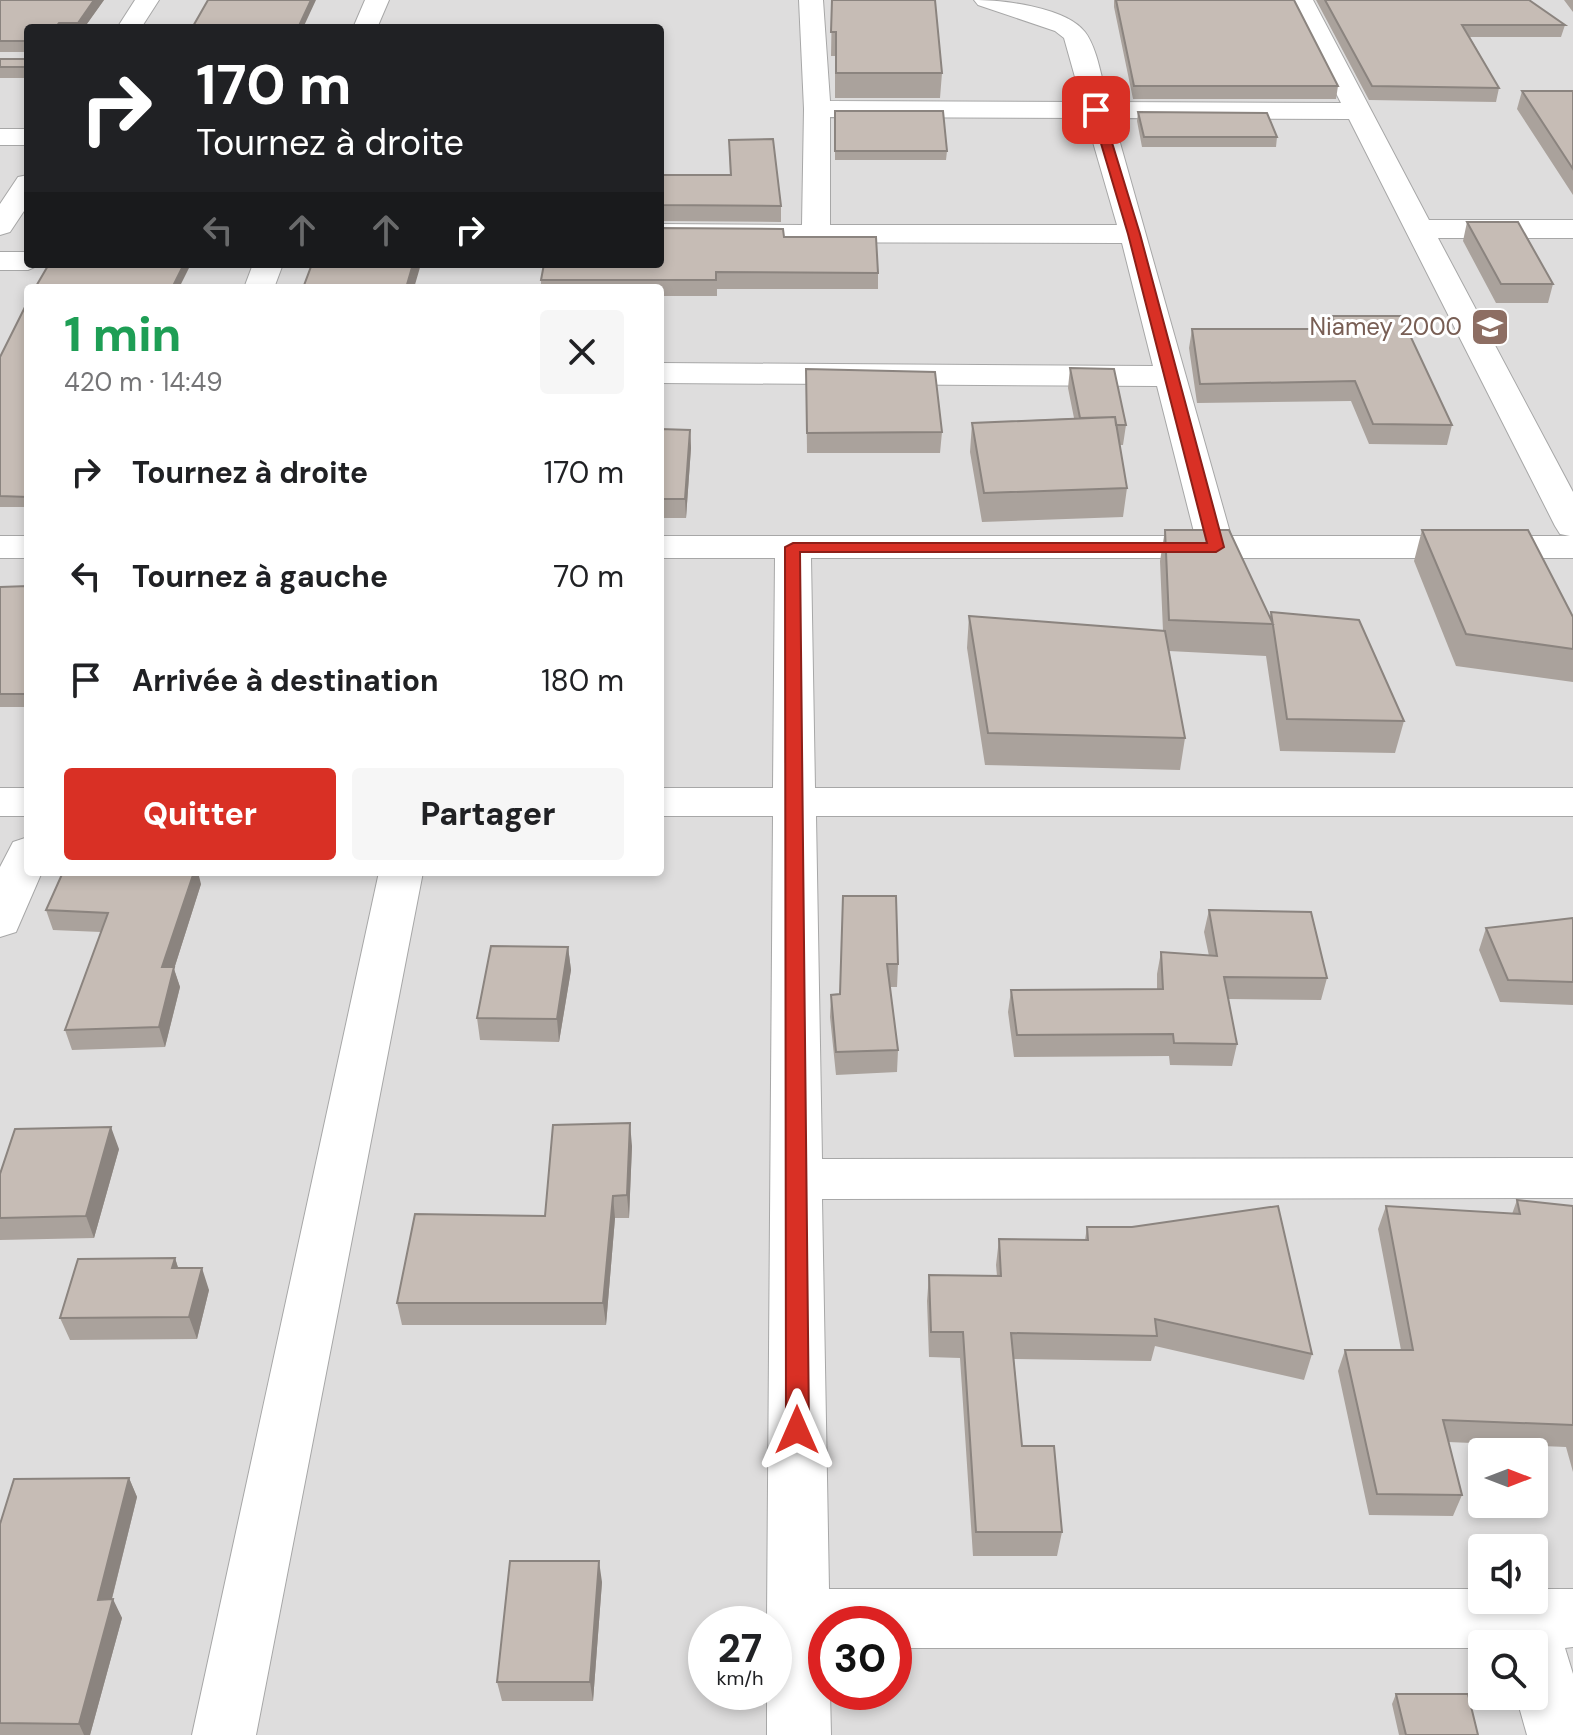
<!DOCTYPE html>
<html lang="fr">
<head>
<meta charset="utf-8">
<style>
  body { margin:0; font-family:"DM Sans",sans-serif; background:#f6f6f6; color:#202124; height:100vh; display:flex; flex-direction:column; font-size:30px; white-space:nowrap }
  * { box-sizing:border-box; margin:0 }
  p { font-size:26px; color:#757577 }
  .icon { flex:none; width:44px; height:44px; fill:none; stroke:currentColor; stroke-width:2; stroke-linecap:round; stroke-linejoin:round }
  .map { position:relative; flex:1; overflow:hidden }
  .details { position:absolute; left:24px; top:284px; width:640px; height:592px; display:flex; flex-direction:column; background:#fff; border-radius:8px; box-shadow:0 4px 12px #0003 }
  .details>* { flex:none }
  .top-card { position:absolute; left:24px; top:24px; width:640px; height:244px; border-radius:8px; box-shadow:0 4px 12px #0003; background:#202124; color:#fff; overflow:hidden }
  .needle { width:52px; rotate:90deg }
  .buttons { position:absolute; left:1468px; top:1438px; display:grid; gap:16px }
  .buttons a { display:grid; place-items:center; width:80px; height:80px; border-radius:8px; background:#fff; box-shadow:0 4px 12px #0003; font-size:40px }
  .speed { position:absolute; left:688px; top:1606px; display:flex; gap:16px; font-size:40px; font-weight:700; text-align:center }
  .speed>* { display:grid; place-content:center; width:104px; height:104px; border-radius:50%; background:#fff; box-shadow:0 4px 12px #0003; line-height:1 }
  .speed small { font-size:20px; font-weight:400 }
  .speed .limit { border:12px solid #d22; background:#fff; color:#111 }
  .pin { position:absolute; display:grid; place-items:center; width:68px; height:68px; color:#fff; margin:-34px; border-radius:16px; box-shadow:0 4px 12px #0006 }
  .me { position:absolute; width:88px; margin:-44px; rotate:0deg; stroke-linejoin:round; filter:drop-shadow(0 0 6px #0008) }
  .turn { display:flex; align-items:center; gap:28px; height:168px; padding:0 40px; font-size:36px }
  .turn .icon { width:104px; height:104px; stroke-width:2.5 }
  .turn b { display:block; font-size:56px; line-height:68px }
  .lanes { display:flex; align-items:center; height:76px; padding:0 40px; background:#0003; justify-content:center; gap:40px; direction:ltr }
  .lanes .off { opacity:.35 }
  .round { display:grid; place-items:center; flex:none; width:84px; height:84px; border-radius:8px; background:#f6f6f6 }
  .head { display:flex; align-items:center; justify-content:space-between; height:136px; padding:0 40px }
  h1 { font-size:48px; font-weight:800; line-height:60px; color:#1e9e55 }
  .button { display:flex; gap:16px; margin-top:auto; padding:16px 40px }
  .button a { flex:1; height:92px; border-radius:8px; background:#d93025; color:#fff; font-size:32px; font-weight:800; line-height:92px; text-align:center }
  .button a+a { background:#f6f6f6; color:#202124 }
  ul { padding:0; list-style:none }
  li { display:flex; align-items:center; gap:24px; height:104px; padding:0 40px }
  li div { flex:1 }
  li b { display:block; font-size:30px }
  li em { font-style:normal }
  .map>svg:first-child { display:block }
</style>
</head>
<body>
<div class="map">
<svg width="1573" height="1735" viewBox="0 0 1573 1735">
  <rect width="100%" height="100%" fill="#f1ede6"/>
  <path fill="#dedddd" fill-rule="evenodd" d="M 0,0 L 1573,0 L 1573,1735 L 0,1735 ZM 28,28 L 660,28 L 660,264 L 28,264 ZM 28,288 L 660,288 L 660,872 L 28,872 ZM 1482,1452 L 1534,1452 L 1534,1504 L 1482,1504 ZM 1482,1548 L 1534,1548 L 1534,1600 L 1482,1600 ZM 706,1624 L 774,1624 L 774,1692 L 706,1692 ZM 826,1624 L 894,1624 L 894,1692 L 826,1692 ZM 1482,1644 L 1534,1644 L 1534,1696 L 1482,1696 Z"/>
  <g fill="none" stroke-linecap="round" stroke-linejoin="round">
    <g stroke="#a7a7a7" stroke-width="2">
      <path id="street" d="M 135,0 L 159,0 L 141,28 L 117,28 Z
        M 365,0 L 389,0 L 377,28 L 353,28 Z
        M 799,0 L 823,0 L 830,101 L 1082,102 L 1064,38 L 1055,31 L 978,5 L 974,0 C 1003,0 1066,7 1085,32 C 1098,49 1102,82 1108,102 L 1341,103 L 1289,0 L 1313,0 L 1429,220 L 1573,220 L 1573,238 L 1438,238 L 1573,492 L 1573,558 L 811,558 L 815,788 L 1573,788 L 1573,816 L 816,816 L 822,1159 L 1573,1158 L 1573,1198 L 822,1199 L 829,1589 L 1482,1589 L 1482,1600 L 1534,1600 L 1534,1589 L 1573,1589 L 1573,1647 L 1565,1648 L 1573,1674 L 1573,1735 L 1527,1735 L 1516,1696 L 1534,1696 L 1534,1644 L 1482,1644 L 1482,1648 L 894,1648 L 894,1624 L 826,1624 L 826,1692 L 830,1692 L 831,1735 L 767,1735 L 767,1692 L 774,1692 L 774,1624 L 768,1624 L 767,1619 L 773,816 L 660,816 L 660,788 L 773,788 L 775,558 L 660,558 L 660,536 L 1195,536 L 1157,386 L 660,383 L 660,363 L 1153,366 L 1122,243 L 660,242 L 660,224 L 802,225 L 804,109 ZM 830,117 L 1086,118 L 1117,225 L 830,225 ZM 1113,118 L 1349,119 L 1555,526 L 1560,534 L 1570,536 L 1231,536 Z
        M 0,129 L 28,129 L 28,145 L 0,145 Z
        M 28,175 L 28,205 L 10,232 L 0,235 L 0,204 L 18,177 Z
        M 0,252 L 28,252 L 28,264 L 41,264 L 28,270 L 0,270 Z
        M 253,264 L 283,264 L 274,288 L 244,288 Z
        M 0,536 L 28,536 L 28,558 L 0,558 Z
        M 0,788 L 28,788 L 28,816 L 0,816 Z
        M 28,837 L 28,872 L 42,872 L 16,932 L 0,937 L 0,867 L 13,842 Z
        M 379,872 L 423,872 L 256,1735 L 192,1735 Z"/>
    </g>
    <use href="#street" fill="#fff" fill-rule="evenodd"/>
  </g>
  <path fill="#aaa29c" d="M 0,0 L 104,0 L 84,28 L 28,28 L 28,78 L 0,78 L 0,59 L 27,59 L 27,52 L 0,52 Z
    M 832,0 L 942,73 L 940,98 L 835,98 L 835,56 L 831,56 Z
    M 1114,0 L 1294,0 L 1338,86 L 1336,99 L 1133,99 L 1114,7 Z
    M 1316,0 L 1529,0 L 1565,25 L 1561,37 L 1470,37 L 1499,88 L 1496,102 L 1369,100 Z
    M 1564,0 L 1573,0 L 1573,12 Z
    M 1522,91 L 1573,91 L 1573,195 L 1517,109 Z
    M 835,111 L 947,151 L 946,160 L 835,160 Z
    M 1138,112 L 1277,137 L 1276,147 L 1142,147 L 1137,121 Z
    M 729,140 L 781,206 L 781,222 L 660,221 L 660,175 L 730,175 Z
    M 1467,222 L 1553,284 L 1548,303 L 1496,303 L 1463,241 Z
    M 784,237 L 878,273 L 878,289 L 717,289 L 717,296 L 660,296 L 660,288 L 541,288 L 541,280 Z
    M 28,301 L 28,507 L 0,507 L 0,357 Z
    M 1332,316 L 1452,425 L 1447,445 L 1369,444 L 1351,401 L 1197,403 L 1189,348 L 1192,329 L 1329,329 Z
    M 1070,368 L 1126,425 L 1123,445 L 1120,445 L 1127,488 L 1123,517 L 982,522 L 970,452 L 972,423 L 1074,418 L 1068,388 Z
    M 806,369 L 942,432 L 940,453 L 807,453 Z
    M 660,429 L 690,430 L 691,448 L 686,518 L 660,518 Z
    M 1165,530 L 1270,618 L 1271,612 L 1404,721 L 1395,753 L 1280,751 L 1266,656 L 1169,651 L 1185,738 L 1180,770 L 985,765 L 967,648 L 969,616 L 1163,631 L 1160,561 Z
    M 1422,530 L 1573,617 L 1573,682 L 1456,666 L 1414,561 Z
    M 28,586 L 28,707 L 0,707 L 0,587 Z
    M 201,884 L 174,969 L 180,987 L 165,1047 L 72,1050 L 65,1030 L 101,932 L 53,930 L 46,910 Z
    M 843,896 L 898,964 L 897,987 L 890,987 L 898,1050 L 897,1072 L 836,1075 L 830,1017 L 831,995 L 840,994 Z
    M 1209,910 L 1327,978 L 1321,1000 L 1228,999 L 1237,1044 L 1232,1066 L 1170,1065 L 1169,1056 L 1014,1057 L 1008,1012 L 1011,990 L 1157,989 L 1157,974 L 1161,952 L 1209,956 L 1204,932 Z
    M 1573,918 L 1573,1005 L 1500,1002 L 1479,950 L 1486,928 Z
    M 568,947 L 571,970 L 559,1042 L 480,1040 L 477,1018 Z
    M 632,1146 L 629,1218 L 615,1218 L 606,1325 L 402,1325 L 397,1303 L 545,1216 Z
    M 119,1149 L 94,1238 L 0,1240 L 0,1174 Z
    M 1517,1200 L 1573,1206 L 1573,1472 L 1566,1447 L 1448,1442 L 1462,1495 L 1453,1516 L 1369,1515 L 1338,1371 L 1345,1350 L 1401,1350 L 1378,1229 L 1386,1206 L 1512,1214 Z
    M 1087,1227 L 1312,1354 L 1304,1380 L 1155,1346 L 1151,1361 L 1014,1359 L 1022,1446 L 1062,1532 L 1057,1556 L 973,1556 L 960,1358 L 929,1357 L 927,1301 L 929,1275 L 997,1276 L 996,1265 L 999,1239 L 1085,1240 Z
    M 175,1258 L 178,1268 L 209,1290 L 197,1339 L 70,1340 L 60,1318 Z
    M 129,1478 L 137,1497 L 112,1599 L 122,1618 L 90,1735 L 0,1735 L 0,1524 Z
    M 602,1582 L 593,1701 L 502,1701 L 497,1682 Z
    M 1396,1694 L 1478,1735 L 1399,1735 L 1392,1704 Z"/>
  <path fill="#8b847f" d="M 94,0 L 104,0 L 84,28 L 79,28 L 78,23 Z
    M 311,0 L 316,0 L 303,28 L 298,28 Z
    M 184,264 L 191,264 L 179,288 L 172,288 Z
    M 413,264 L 421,264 L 414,288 L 406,288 Z
    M 690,430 L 691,448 L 686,518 L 685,499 Z
    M 194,872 L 198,872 L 201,884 L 174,969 L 180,987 L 165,1047 L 159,1027 L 162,967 Z
    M 568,947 L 571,970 L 559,1042 L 557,1019 Z
    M 630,1123 L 632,1146 L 629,1218 L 627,1195 Z
    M 111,1127 L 119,1149 L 94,1238 L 86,1216 Z
    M 613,1196 L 615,1218 L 606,1325 L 603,1303 Z
    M 175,1258 L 182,1280 L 172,1268 Z
    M 202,1268 L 209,1290 L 197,1339 L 189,1317 Z
    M 129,1478 L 137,1497 L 107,1618 L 98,1600 Z
    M 599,1561 L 602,1582 L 593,1701 L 590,1682 Z
    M 113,1599 L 122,1618 L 90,1735 L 84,1735 L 79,1724 Z"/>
  <path fill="#c6bcb5" stroke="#8b847f" stroke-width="2" d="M 0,0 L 94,0 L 78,23 L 59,23 L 55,28 L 28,28 L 28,64 L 26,67 L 0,67 L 0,59 L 27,59 L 27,41 L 0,41 Z
    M 208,0 L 311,0 L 298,28 L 192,28 Z
    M 832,0 L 935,0 L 942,73 L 836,73 L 836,32 L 831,32 Z
    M 1116,0 L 1294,0 L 1338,86 L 1134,86 Z
    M 1325,0 L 1529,0 L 1565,25 L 1462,25 L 1499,88 L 1372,86 Z
    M 1522,91 L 1573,91 L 1573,169 Z
    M 835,111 L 943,111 L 947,151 L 835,151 Z
    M 1138,112 L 1267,113 L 1277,137 L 1144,137 Z
    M 773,139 L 781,206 L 660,205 L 660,175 L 731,175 L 729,140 Z
    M 1467,222 L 1518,222 L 1553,284 L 1501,284 Z
    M 660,228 L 783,229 L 784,237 L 876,237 L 878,273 L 716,272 L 716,280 L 541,280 L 544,264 L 660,264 Z
    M 49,264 L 184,264 L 172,288 L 35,288 Z
    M 312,264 L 413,264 L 406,288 L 303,288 Z
    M 28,301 L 28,497 L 0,496 L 0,357 Z
    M 1332,316 L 1401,316 L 1452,425 L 1373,424 L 1355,381 L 1200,384 L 1192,329 L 1337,329 Z
    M 1070,368 L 1114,369 L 1126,425 L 1116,425 L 1115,417 L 1080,418 Z
    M 806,369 L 935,372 L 942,432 L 807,433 Z
    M 1115,417 L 1127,488 L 984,493 L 972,423 Z
    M 660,429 L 690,430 L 685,499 L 660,499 Z
    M 1165,530 L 1229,530 L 1273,624 L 1169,620 Z
    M 1422,530 L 1528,530 L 1573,617 L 1573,649 L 1466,634 Z
    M 28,586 L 28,694 L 0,694 L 0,587 Z
    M 1271,612 L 1359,620 L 1404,721 L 1287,719 Z
    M 969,616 L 1165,631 L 1185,738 L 988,733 Z
    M 63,872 L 194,872 L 162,967 L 174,967 L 159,1027 L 65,1030 L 108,913 L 46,910 Z
    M 843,896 L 896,896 L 898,964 L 887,964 L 898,1050 L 836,1052 L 831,995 L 840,994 Z
    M 1209,910 L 1311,912 L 1327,978 L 1224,977 L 1237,1044 L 1174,1043 L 1173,1034 L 1017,1035 L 1011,990 L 1163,989 L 1161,952 L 1217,956 Z
    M 1573,918 L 1573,982 L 1508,980 L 1486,928 Z
    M 491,946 L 568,947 L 557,1019 L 477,1018 Z
    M 630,1123 L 627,1195 L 613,1196 L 603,1303 L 397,1303 L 415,1214 L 545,1216 L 553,1125 Z
    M 111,1127 L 86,1216 L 0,1218 L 0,1174 L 15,1129 Z
    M 1517,1200 L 1573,1206 L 1573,1425 L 1443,1420 L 1462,1495 L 1377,1494 L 1345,1350 L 1413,1350 L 1386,1206 L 1520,1214 Z
    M 1278,1206 L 1312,1354 L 1155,1319 L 1157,1336 L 1011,1333 L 1022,1446 L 1054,1446 L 1062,1532 L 976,1532 L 963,1332 L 931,1332 L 929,1275 L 1001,1276 L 999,1239 L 1088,1240 L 1087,1227 L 1132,1227 Z
    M 175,1258 L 172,1268 L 202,1268 L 189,1317 L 60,1318 L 78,1259 Z
    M 129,1478 L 98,1600 L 113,1599 L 79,1724 L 0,1723 L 0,1524 L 14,1479 Z
    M 510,1561 L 599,1561 L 590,1682 L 497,1682 Z
    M 1396,1694 L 1468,1694 L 1478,1735 L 1406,1735 Z"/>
  <path fill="#d93025" stroke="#8d1f18" stroke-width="2" d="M 1096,107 L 1102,110 L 1140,234 L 1224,547 L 1216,552 L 800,552 L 809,1430 L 806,1438 L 797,1441 L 789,1438 L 786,1430 L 785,547 L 793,543 L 1207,543 L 1128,234 L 1091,110 Z"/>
  <defs>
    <g id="school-square" transform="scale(2)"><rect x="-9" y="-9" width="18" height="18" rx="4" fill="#8d6e63" stroke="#fff"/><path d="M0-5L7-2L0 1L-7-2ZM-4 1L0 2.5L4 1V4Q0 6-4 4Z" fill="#fff"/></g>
  </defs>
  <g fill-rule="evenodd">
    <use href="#school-square" x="1490" y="327"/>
  </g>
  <g text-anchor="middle" stroke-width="6" stroke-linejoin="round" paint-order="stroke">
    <g font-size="24" fill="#785e54" stroke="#fff" text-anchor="end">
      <text x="1462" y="335">Niamey 2000</text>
    </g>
  </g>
</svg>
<div class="buttons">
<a><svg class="needle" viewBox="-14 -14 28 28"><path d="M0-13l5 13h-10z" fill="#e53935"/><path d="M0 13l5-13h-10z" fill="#757577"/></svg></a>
<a><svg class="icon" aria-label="sound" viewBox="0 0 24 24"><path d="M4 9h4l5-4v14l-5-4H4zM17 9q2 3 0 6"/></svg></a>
<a><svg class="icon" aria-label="search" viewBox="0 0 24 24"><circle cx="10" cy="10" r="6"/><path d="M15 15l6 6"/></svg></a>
</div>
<div class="speed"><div>27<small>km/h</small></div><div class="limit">30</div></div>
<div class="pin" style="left:1096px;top:110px;background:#d93025"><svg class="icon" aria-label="arrive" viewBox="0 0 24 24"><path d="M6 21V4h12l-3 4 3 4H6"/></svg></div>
<svg class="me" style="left:797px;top:1430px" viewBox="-20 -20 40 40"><path d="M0-17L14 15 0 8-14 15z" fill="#d93025" stroke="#fff" stroke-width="4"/></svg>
<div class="top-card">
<div class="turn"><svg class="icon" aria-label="right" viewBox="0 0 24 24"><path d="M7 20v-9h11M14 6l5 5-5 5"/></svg><div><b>170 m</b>Tournez à droite</div></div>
<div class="lanes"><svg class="icon off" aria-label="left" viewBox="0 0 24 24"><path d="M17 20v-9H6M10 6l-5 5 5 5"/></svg><svg class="icon off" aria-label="ahead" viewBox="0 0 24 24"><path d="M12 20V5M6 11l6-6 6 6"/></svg><svg class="icon off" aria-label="ahead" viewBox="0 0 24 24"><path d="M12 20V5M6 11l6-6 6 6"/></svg><svg class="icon" aria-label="right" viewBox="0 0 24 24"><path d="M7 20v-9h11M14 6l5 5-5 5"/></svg></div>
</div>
<section class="details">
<div class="head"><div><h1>1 min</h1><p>420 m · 14:49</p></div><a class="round"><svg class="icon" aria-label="close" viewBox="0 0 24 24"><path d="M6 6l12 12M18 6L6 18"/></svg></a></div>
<ul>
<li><svg class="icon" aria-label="right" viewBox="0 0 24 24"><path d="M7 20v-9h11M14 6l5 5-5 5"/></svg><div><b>Tournez à droite</b></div><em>170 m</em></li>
<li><svg class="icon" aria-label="left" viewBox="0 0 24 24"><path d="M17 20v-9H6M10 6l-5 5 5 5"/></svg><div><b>Tournez à gauche</b></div><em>70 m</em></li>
<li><svg class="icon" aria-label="arrive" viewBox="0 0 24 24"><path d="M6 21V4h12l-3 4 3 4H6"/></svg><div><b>Arrivée à destination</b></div><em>180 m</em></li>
</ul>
<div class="button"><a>Quitter</a><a>Partager</a></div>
</section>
</div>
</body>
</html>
